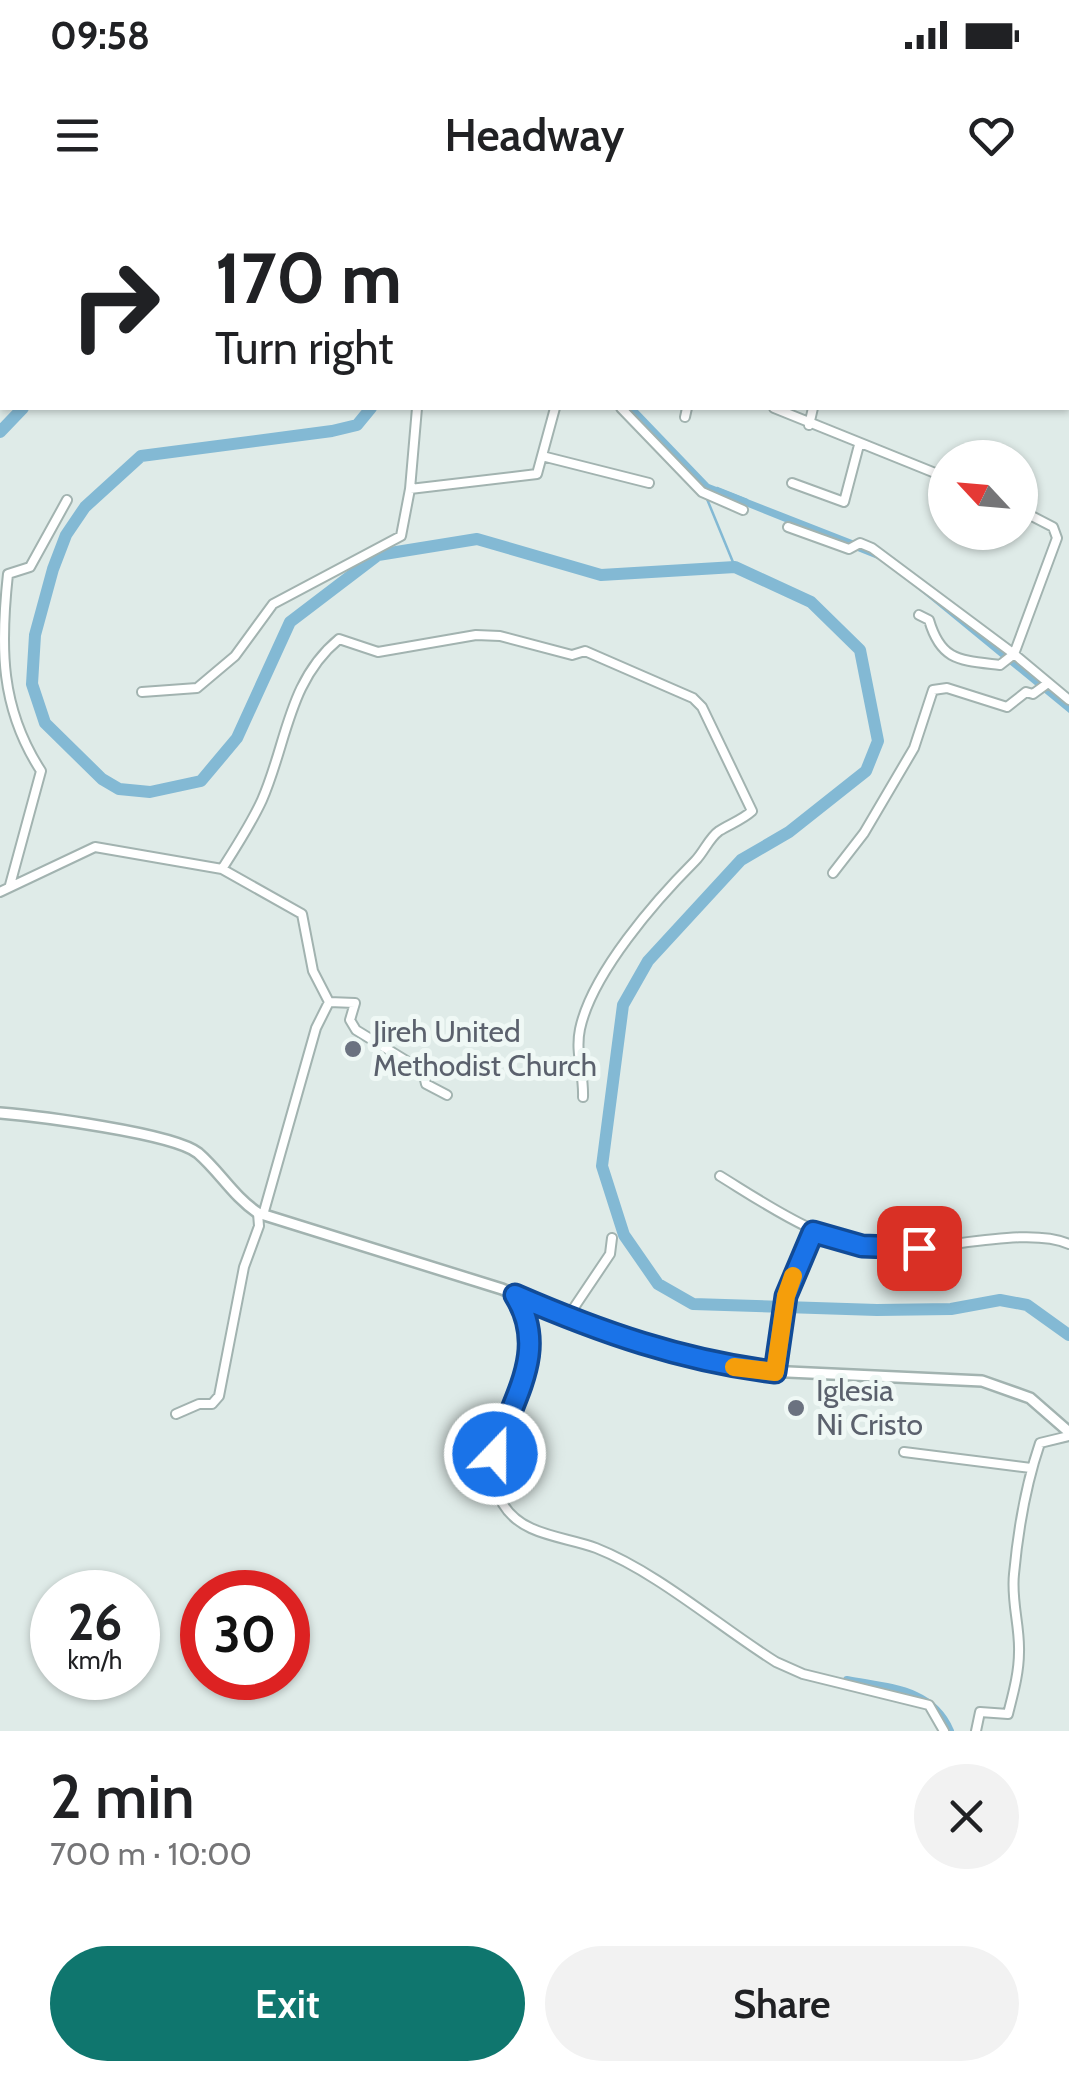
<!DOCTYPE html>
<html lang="en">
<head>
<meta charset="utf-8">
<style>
  body { margin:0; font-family:Cabin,sans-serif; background:#f2f2f2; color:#202124; height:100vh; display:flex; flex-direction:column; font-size:38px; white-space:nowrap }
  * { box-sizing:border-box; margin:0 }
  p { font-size:32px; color:#757577 }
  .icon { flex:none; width:55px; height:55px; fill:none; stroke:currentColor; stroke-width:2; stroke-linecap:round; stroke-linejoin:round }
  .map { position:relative; height:1531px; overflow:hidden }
  .sheet { display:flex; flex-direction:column; background:#fff; flex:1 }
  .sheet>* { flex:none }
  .hud { position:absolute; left:0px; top:0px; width:1070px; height:210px; box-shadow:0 2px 8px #0004; background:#fff; color:#202124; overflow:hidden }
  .needle { width:65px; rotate:296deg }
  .buttons { position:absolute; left:928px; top:240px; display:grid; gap:20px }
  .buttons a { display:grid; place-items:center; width:110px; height:110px; border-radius:50%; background:#fff; box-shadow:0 2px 8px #0004; font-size:50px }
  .speed { position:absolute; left:30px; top:1370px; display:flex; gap:20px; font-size:50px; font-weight:700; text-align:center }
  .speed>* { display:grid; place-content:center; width:130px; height:130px; border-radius:50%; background:#fff; box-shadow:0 2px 8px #0004; line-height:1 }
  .speed small { font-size:25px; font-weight:400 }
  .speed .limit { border:15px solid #d22; background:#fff; color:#111 }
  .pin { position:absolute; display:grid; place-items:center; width:85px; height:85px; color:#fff; margin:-42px; border-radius:20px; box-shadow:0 5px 15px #0006 }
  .me { position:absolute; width:110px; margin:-55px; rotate:22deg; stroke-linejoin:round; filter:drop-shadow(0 0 8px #0008) }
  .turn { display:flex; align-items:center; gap:35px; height:210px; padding:0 50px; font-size:45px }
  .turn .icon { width:130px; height:130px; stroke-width:2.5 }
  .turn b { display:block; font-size:70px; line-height:85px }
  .round { display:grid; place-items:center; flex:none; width:105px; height:105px; border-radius:52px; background:#f2f2f2 }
  .headline { display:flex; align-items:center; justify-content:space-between; height:170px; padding:0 50px }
  h1 { font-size:60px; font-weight:600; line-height:75px }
  .primary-button { display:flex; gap:20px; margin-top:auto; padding:20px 50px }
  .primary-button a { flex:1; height:115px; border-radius:60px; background:#0f766e; color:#fff; font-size:40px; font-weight:600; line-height:115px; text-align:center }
  .primary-button a+a { background:#f2f2f2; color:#202124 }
  .status { display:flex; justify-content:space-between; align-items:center; height:70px; padding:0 50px; background:#fff; direction:ltr }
  .status svg { height:28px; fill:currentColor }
  header { display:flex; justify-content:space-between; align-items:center; height:130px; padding:0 50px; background:#fff; font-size:45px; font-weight:600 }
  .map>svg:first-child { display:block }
</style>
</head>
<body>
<div class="status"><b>09:58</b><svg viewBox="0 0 49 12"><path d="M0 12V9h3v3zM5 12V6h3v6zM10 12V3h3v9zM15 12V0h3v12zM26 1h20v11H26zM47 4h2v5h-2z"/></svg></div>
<header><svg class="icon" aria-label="menu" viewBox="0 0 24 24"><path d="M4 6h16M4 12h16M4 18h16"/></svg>Headway<svg class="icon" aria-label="heart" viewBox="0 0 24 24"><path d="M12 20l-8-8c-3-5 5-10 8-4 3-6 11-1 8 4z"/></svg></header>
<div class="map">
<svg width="1069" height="1531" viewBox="0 0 1069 1531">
  <rect width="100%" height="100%" fill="#dfebe8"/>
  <path fill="#83b9d4" d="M 628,208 L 636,208 L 709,284 L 888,354 L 1069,503 L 1069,513 L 885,362 L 703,289 Z"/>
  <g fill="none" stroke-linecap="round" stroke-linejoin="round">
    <path stroke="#83b9d4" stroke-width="2.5" d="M 717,288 L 747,300
      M 707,299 L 735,367"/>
    <path stroke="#83b9d4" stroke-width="8" d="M 847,1480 C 888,1488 932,1488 950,1531"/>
    <path stroke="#83b9d4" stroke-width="12" d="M 371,208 L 357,225 L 332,231 L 141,256 L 85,307 L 66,335 L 53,369 L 35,435 L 32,484 L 45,523 L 102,579 L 119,589 L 150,592 L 201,581 L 237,538 L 290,422 L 378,355 L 477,339 L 601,375 L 735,367 L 811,402 L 860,450 L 878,541 L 866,571 L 789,632 L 741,660 L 648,761 L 623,805 L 602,966 L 624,1035 L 658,1084 L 693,1104 L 877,1110 L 951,1109 L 1000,1100 L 1027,1105 L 1069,1135
      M 0,232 L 23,208"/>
    <g stroke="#a2b3b0" stroke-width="12">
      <path id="minor" d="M 655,2 L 656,1
        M 417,208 L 410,289 L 537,274 L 555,208
        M 621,208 L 702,292 L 743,310
        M 774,208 L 945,277
        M 685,217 L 687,208
        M 809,225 L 813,208
        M 542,256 L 649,283
        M 792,283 L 844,302 L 859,245
        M 1020,310 L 1053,327 L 1057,338 L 1014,454 L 1069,500
        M 788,327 L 849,349 L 860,343 L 872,348 L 1014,454 L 1000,465 C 959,460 941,461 929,420 L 919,415
        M 142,492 L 197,488 L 235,456 L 273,404 L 401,336 L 410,289
        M 222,669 C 236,647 251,624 262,600 C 287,543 288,481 339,439 L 378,452 L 476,435 L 500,436 L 572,455 L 585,451 L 693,498 L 702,507 L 752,611 C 742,620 730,624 719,631 C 709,638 704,652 695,661 C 656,700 592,773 580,829 C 575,853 584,873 583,897
        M 833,673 L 864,633 L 914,548 L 933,490 L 947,488 L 1007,507 L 1026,492 L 1033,494 L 1048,483
        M 10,685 L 41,571 C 0,508 0,447 8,374 L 30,367 L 67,300
        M 0,692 L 95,647 L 222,669 L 302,714 L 313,771 L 329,802 L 355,803 L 350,820 L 356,830 L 423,871 L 426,884 L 447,895
        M 720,976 C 772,1008 824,1045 887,1049 C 938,1052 1026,1025 1069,1044
        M 263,1015 L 316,828 L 329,802
        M 515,1095 C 564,1176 465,1240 503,1304 C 522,1336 564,1336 596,1348 C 657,1372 720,1427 776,1462 L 803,1474 L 929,1505 L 944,1531
        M 567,1118 L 610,1054 L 612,1038
        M 775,1172 L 786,1096 L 813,1032
        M 176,1214 L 199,1204 L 212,1204 L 219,1196 L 244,1067 L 259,1026 L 258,1013
        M 904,1252 L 1031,1268
        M 976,1531 L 980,1512 L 1008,1514 C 1013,1494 1019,1473 1019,1452 C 1020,1426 1011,1401 1014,1374 C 1018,1331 1026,1284 1040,1243 L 1069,1236"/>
    </g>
    <g stroke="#a2b3b0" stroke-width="14">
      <path id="tertiary" d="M 577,2 L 577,0
        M 0,144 L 2,142
        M 0,913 C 36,916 173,933 198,953 C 220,972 233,996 258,1013 L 502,1089 L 582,1124 L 659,1150 L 767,1171 L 982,1181 L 1030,1198 L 1069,1232"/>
    </g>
    <use href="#minor" stroke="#fff" stroke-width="8"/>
    <use href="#tertiary" stroke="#fff" stroke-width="9"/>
  </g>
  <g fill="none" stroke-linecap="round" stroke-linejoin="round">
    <g stroke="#114b97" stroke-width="25">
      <path id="route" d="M 495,1254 C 512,1198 550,1151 515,1095 C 600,1132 683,1161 775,1172 L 786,1096 L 813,1032 L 862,1046 L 919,1048"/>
    </g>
    <use href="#route" stroke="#1a73e8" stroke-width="18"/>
    <path stroke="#f59e0b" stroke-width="18" d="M 734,1167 L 775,1172 L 786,1096 L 793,1076"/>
  </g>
  <g fill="#6b7280" stroke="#eff8f5" stroke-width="4">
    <circle cx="353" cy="849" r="10"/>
    <circle cx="796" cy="1208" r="10"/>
  </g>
  <g text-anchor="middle" stroke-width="10" stroke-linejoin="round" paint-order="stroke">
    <g font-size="30" fill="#5b616d" stroke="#eff8f5" text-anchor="start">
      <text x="373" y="842">Jireh United<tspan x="373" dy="34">Methodist Church</tspan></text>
      <text x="816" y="1201">Iglesia<tspan x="816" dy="34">Ni Cristo</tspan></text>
    </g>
  </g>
</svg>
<div class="buttons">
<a><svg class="needle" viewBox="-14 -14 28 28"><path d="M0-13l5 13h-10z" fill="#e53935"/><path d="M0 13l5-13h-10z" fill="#757577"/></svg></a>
</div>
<div class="speed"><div>26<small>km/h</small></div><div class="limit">30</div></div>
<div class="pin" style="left:919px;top:1048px;background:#d93025"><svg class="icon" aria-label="arrive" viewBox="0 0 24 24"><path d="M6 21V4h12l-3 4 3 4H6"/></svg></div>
<svg class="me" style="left:495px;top:1254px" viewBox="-20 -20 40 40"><circle r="17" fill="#1a73e8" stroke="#fff" stroke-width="3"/><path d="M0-11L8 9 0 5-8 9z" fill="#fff"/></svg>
<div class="hud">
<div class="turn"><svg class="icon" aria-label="right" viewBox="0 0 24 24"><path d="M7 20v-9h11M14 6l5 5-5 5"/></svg><div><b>170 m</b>Turn right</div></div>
</div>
</div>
<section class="sheet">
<div class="headline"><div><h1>2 min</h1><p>700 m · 10:00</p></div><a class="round"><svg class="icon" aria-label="close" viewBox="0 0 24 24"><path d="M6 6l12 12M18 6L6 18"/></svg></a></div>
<div class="primary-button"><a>Exit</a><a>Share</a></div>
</section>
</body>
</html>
